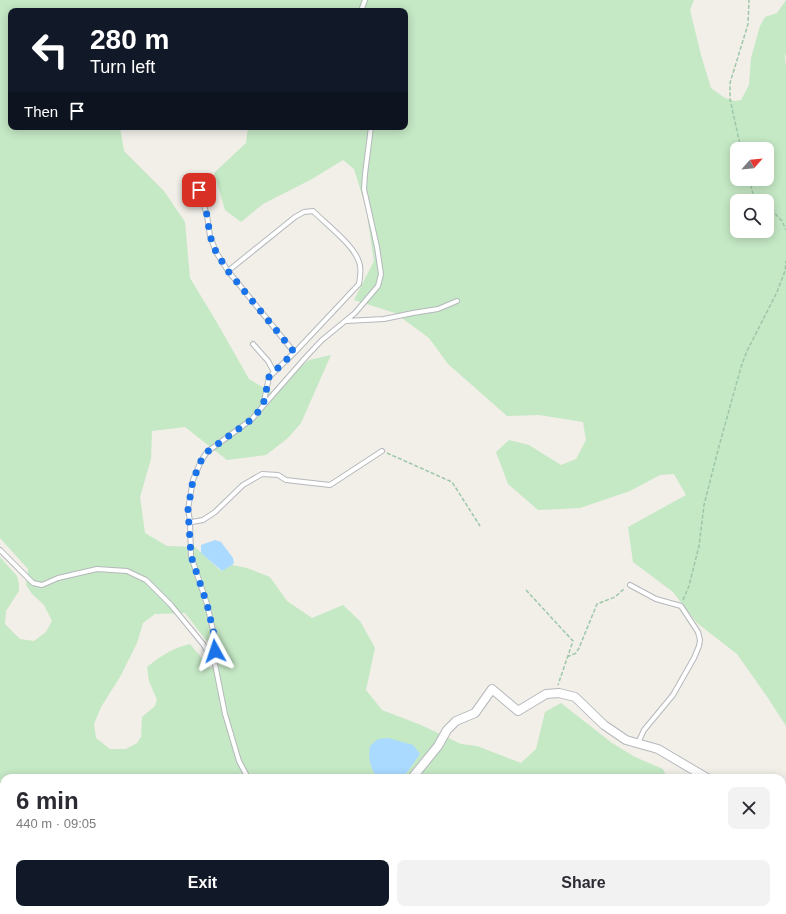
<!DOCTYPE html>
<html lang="en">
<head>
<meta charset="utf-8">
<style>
  body { margin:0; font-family:Helvetica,sans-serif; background:#f2f2f3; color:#2b2b33; height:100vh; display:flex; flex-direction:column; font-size:15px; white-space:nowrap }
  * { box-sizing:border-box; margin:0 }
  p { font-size:13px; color:#7c7c81 }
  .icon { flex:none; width:22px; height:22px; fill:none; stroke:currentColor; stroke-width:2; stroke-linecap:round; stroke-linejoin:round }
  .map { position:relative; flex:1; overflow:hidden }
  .details { position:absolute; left:0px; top:774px; width:786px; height:140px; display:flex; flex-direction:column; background:#fff; border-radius:12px 12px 0 0; box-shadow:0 2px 10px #0003 }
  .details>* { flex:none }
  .top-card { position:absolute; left:8px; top:8px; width:400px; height:122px; border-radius:8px; box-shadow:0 2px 10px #0003; background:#111827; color:#fff; overflow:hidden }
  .needle { width:26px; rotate:63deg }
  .fabs { position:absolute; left:730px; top:142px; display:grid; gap:8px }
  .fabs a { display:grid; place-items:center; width:44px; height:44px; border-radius:8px; background:#fff; box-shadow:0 2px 10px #0003; font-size:20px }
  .pin { position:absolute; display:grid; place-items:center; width:34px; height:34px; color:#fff; margin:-17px; border-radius:8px; box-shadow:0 2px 6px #0006 }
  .me { position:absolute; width:44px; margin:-22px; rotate:355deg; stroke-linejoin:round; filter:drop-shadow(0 0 3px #0008) }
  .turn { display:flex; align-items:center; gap:14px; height:84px; padding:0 16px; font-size:18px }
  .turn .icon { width:52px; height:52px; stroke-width:2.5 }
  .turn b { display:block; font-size:28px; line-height:34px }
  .then { display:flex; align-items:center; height:38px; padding:0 16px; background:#0003; gap:8px; font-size:15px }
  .round { display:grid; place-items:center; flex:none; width:42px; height:42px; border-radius:8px; background:#f2f2f3 }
  .overview { display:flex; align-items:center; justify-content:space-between; height:68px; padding:0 16px }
  h1 { font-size:24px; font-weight:700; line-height:30px }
  .button { display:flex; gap:8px; margin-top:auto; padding:8px 16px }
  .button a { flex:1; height:46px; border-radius:8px; background:#111827; color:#fff; font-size:16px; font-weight:700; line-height:46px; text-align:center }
  .button a+a { background:#f2f2f3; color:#2b2b33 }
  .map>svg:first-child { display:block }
</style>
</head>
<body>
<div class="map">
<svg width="786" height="914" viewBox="0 0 786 914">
  <rect width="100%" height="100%" fill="#f1efe8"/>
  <path fill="#c5e8c5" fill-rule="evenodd" d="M 0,0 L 694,0 L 690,10 L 701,55 L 711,88 L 725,98 L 735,101 L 741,100 L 749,85 L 751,58 L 760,26 L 765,17 L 777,13 L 786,0 L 786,53 L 785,56 L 786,67 L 786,726 L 768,698 L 737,654 L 697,623 L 673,592 L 633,562 L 628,527 L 686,495 L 674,474 L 660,475 L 630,491 L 580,508 L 538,510 L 508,484 L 496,452 L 509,440 L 529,445 L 561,465 L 576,459 L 586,440 L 583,422 L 539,415 L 507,416 L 448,364 L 429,338 L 395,313 L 354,300 L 374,261 L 366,208 L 354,169 L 343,160 L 312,179 L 263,204 L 241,222 L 225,210 L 214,173 L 246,143 L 248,127 L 405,127 L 405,11 L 11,11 L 11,127 L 120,127 L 124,151 L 164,191 L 185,222 L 190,278 L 216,321 L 249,379 L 271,392 L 309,360 L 331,355 L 301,423 L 288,438 L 266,455 L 227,460 L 185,427 L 152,431 L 151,459 L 140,497 L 145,533 L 167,546 L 195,547 L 221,571 L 232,565 L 247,568 L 270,577 L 287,601 L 312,618 L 343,605 L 360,621 L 375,648 L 366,690 L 382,710 L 421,725 L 461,744 L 477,746 L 521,763 L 536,749 L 545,712 L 561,703 L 612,743 L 635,757 L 663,769 L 667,778 L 403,778 L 420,753 L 370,763 L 377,778 L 4,778 L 4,910 L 410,910 L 415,914 L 0,914 L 0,557 L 17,576 L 19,584 L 19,591 L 6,611 L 5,624 L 20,639 L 34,641 L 46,632 L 52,621 L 44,605 L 32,594 L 26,585 L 28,569 L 0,538 ZM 737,149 L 767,149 L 767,179 L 737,179 ZM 737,201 L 767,201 L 767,231 L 737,231 ZM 185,613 L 205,639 L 218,651 L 220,662 L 210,668 L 190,644 C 172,648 161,656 147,667 L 149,681 L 157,700 L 155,706 L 142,717 L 141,737 L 137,743 L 126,749 L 110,749 L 96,738 L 94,724 L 101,707 L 120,677 L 137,643 L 143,623 L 155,614 Z
    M 574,910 L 669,910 L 670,914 L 580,914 Z"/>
  <path fill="#aadaff" d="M 215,540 L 221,542 L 233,558 L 234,563 L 232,565 L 222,571 L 201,553 L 201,545 Z
    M 388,738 L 413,745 L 420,754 L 403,778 L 377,778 C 370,767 368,758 370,746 L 378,739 Z"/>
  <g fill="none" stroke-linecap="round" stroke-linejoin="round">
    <g stroke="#b5b8bc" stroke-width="6">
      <path id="lane" d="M 361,11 L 365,0
        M 199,190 L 207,215 L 210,236 L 216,252 L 228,271 L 294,352
        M 228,271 L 295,217 L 304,212 L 313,211 C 326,224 354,245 359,262 C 362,269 360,277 359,284 L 297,350 L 269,377 L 263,406 L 252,419 L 207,452 L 201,461 L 193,480 L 188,509 L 190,521 L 192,522 L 203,520 L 215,512 L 243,485 L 262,474 L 278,475 L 286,480 L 330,485 L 382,451
        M 346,321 L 384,319 L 413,313 L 438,309 L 457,301
        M 253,344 L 268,361 L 274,372
        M 263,406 L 306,357 L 322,340 L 355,313 L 378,286 L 381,274 L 377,247 L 364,189 L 365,174 L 371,127
        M 190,521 L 191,556 L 207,604 L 215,639 L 215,663
        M 0,550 L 33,583 L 42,585 L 58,578 L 97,569 L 127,571 L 146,580 L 171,605 L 203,644 L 215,664 L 225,714 L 239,761 L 248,778
        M 630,585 L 656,599 L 681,606 L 698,632 L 700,640 L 699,646 L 694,658 L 673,695 L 644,730 L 638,743
        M 418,910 L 424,914"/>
    </g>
    <g stroke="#b5b8bc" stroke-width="10">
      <path id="street" d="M 412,778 L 438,746 L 447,730 L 456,721 L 475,713 L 492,689 L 518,711 L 546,694 L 559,693 L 575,697 L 604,725 L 626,740 L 658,749 L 707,778
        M 782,819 L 786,822
        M 445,910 L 448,914"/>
    </g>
    <path stroke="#9cc7a9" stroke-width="1.5" stroke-dasharray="4 2" stroke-linecap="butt" d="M 741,149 L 730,99 L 730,83 L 748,24 L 749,0
      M 749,179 L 753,194 L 762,201
      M 767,205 L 782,221 L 786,230
      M 387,453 L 452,482 L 480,526
      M 526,590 L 573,641 L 558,685
      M 683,600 L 689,586 L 699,546 L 704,505 L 718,450 L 741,367 L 747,351 L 777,292 L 785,271 L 786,261
      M 567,657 L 576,653 L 579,648 L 597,604 L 615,597 L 625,588
      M 782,844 L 786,841
      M 782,850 L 786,849
      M 782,873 L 786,871"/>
    <use href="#lane" stroke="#fff" stroke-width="4"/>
    <use href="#street" stroke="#fff" stroke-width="8"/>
  </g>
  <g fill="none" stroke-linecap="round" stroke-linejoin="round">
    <path stroke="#1a73e8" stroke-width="7" stroke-dasharray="0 12.6" d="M 199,190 L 207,215 L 210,236 L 216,252 L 228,271 L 294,352 L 269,377 L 263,406 L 252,419 L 207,452 L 201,461 L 193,480 L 188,509 L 191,556 L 207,604 L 215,639 L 215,651"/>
  </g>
</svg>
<div class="fabs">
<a><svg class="needle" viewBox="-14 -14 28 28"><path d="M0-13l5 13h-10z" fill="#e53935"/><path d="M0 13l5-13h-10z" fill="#7c7c81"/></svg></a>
<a><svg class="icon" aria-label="search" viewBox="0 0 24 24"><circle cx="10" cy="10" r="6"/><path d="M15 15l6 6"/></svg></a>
</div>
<div class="pin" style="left:199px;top:190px;background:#d93025"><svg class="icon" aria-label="arrive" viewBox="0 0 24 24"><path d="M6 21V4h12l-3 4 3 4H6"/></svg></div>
<svg class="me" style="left:215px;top:651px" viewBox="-20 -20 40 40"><path d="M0-17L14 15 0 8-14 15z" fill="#1a73e8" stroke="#fff" stroke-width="4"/></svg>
<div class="top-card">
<div class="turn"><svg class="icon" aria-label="left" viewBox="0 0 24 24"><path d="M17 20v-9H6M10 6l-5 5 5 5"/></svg><div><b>280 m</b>Turn left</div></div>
<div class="then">Then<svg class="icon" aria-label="arrive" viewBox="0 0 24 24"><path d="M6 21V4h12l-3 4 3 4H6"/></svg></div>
</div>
<section class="details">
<div class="overview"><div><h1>6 min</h1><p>440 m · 09:05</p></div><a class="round"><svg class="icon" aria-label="close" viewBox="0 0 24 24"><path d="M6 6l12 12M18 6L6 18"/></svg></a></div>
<div class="button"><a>Exit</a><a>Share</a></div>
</section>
</div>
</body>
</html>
